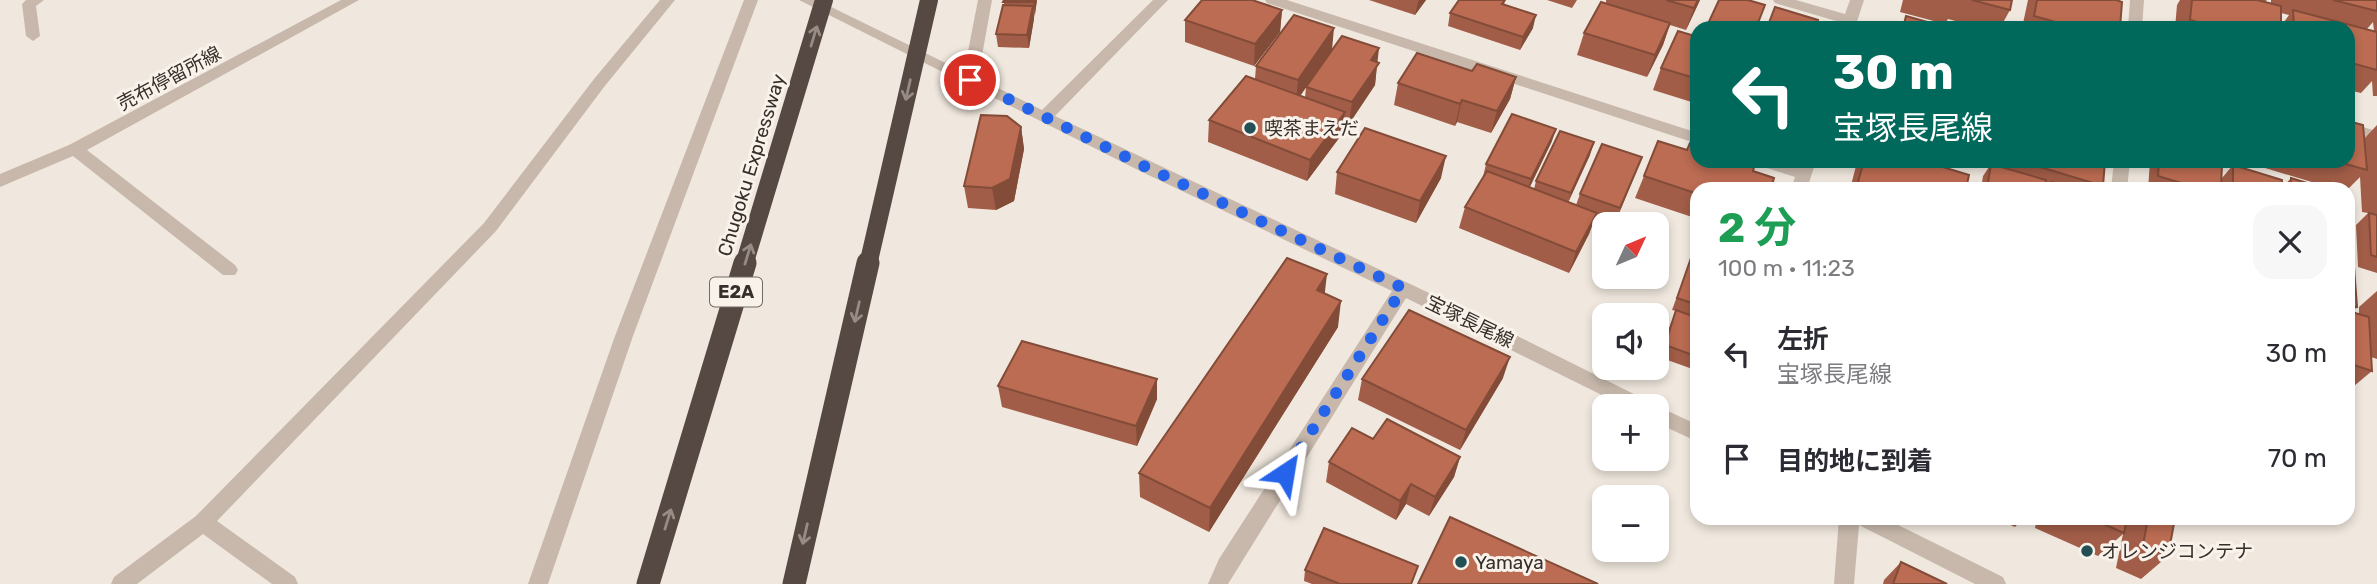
<!DOCTYPE html>
<html lang="ja">
<head>
<meta charset="utf-8">
<style>
  body { margin:0; font-family:Rubik,"Noto Sans JP",sans-serif; background:#f7f7f7; color:#2b2b33; height:100vh; display:flex; flex-direction:column; font-size:26px; white-space:nowrap }
  * { box-sizing:border-box; margin:0 }
  p { font-size:23px; color:#7c7c81 }
  .icon { flex:none; width:38px; height:38px; fill:none; stroke:currentColor; stroke-width:2; stroke-linecap:round; stroke-linejoin:round }
  .map { position:relative; flex:1; overflow:hidden }
  .drawer { position:absolute; left:1690px; top:182px; width:665px; height:343px; display:flex; flex-direction:column; background:#fff; border-radius:21px; box-shadow:0 4px 10px #0003 }
  .drawer>* { flex:none }
  .hud { position:absolute; left:1690px; top:21px; width:665px; height:147px; border-radius:21px; box-shadow:0 4px 10px #0003; background:#00695c; color:#fff; overflow:hidden }
  .needle { width:46px; rotate:46deg }
  .controls { position:absolute; left:1592px; top:212px; display:grid; gap:14px }
  .controls a { display:grid; place-items:center; width:77px; height:77px; border-radius:14px; background:#fff; box-shadow:0 4px 10px #0003; font-size:35px }
  .pin { position:absolute; display:grid; place-items:center; width:60px; height:60px; color:#fff; margin:-30px; border:4px solid #fff; border-radius:50%; box-shadow:0 2px 7px #0007 }
  .me { position:absolute; width:77px; margin:-38px; rotate:33deg; stroke-linejoin:round; filter:drop-shadow(0 0 5px #0008) }
  .turn { display:flex; align-items:center; gap:24px; height:147px; padding:0 28px; font-size:32px }
  .turn .icon { width:91px; height:91px; stroke-width:2.5 }
  .turn b { display:block; font-size:49px; line-height:60px }
  .round { display:grid; place-items:center; flex:none; width:74px; height:74px; border-radius:21px; background:#f7f7f7 }
  .head { display:flex; align-items:center; justify-content:space-between; height:119px; padding:0 28px }
  h1 { font-size:42px; font-weight:700; line-height:52px; color:#1e9e55 }
  ul { padding:0; list-style:none }
  li { display:flex; align-items:center; gap:21px; height:105px; padding:0 28px }
  li div { flex:1 }
  li b { display:block; font-size:26px }
  li em { font-style:normal }
  .map>svg:first-child { display:block }
</style>
</head>
<body>
<div class="map">
<svg width="2377" height="584" viewBox="0 0 2377 584">
  <rect width="100%" height="100%" fill="#f0e8de"/>
  <g fill="none" stroke-linecap="round" stroke-linejoin="round">
    <path fill="#c7b8ab" fill-rule="evenodd" d="M 26,0 L 44,0 L 36,6 L 40,36 L 33,41 L 26,36 L 22,4 Z
      M 341,0 L 359,0 L 87,150 L 235,265 L 238,270 L 235,275 L 223,275 L 73,156 L 0,187 L 0,174 L 69,145 Z
      M 660,0 L 675,0 L 604,87 L 496,231 L 217,521 L 295,577 L 298,584 L 272,584 L 203,534 L 137,584 L 111,584 L 114,577 L 196,516 L 484,223 L 594,79 Z
      M 744,0 L 758,0 L 633,336 L 548,584 L 528,584 L 615,336 Z
      M 799,0 L 817,0 L 964,72 L 978,0 L 992,0 L 978,78 L 1042,110 L 1153,0 L 1168,0 L 1055,116 L 1463,309 L 1648,401 L 1650,406 L 1624,406 L 1406,298 L 1228,584 L 1208,584 L 1219,559 L 1392,291 L 1140,171 Z
      M 1265,0 L 1287,0 L 1698,133 L 1698,144 L 1267,3 Z
      M 1773,0 L 1796,0 L 1845,14 L 1850,0 L 1864,0 L 1855,28 L 1841,28 L 1843,23 L 1775,3 Z
      M 2130,0 L 2144,0 L 2142,28 L 2128,28 Z
      M 2348,123 L 2377,131 L 2377,141 L 2348,133 Z
      M 1756,161 L 1782,161 L 1798,166 L 1800,161 L 1816,161 L 1807,189 L 1791,189 L 1795,177 L 1758,165 Z
      M 2114,161 L 2130,161 L 2127,189 L 2111,189 Z
      M 1657,406 L 1698,425 L 1698,442 L 1657,423 Z
      M 1839,518 L 1884,518 L 2003,577 L 2006,584 L 1975,584 L 1859,525 L 1854,584 L 1834,584 Z"/>
    <path stroke="#564842" stroke-width="18" d="M 744,265 L 824,0
      M 868,265 L 929,0"/>
    <path stroke="#564842" stroke-width="23" d="M 648,584 L 745,263
      M 794,584 L 868,263"/>
  </g>
  <path fill="#a15d47" fill-rule="evenodd" d="M 1004,0 L 1037,0 L 1029,48 L 998,47 L 996,34 L 1004,5 Z
    M 1369,0 L 1426,0 L 1415,15 Z
    M 1459,0 L 1505,0 L 1504,5 L 1533,28 L 1520,50 L 1448,26 L 1450,13 Z
    M 1547,0 L 1577,0 L 1572,8 Z
    M 1606,0 L 1700,0 L 1686,30 L 1670,25 L 1663,45 L 1647,77 L 1577,55 L 1584,33 L 1606,3 Z
    M 1903,0 L 2012,0 L 2010,10 L 2000,28 L 1981,28 L 1948,19 L 1945,24 L 1900,12 Z
    M 2028,0 L 2116,0 L 2120,28 L 2022,28 Z
    M 2180,0 L 2267,0 L 2265,2 L 2271,3 L 2271,0 L 2377,0 L 2377,96 L 2373,96 L 2372,81 L 2361,93 L 2348,90 L 2348,28 L 2175,28 L 2177,5 ZM 2281,13 L 2289,15 L 2281,26 ZM 2373,22 L 2374,31 L 2367,29 Z
    M 1282,10 L 1280,32 L 1254,66 L 1185,42 L 1185,20 Z
    M 1698,37 L 1698,104 L 1653,90 L 1661,68 Z
    M 1332,50 L 1377,62 L 1375,85 L 1349,124 L 1344,122 L 1342,134 L 1307,181 L 1208,142 L 1209,120 L 1255,79 L 1256,66 ZM 1306,87 L 1305,98 L 1300,96 Z
    M 1472,71 L 1516,77 L 1510,99 L 1491,133 L 1457,122 L 1455,126 L 1394,105 L 1398,83 Z
    M 2377,125 L 2377,273 L 2358,267 L 2356,225 L 2368,213 L 2362,212 L 2360,177 L 2348,189 L 2335,189 L 2265,168 L 2265,161 L 2348,161 L 2364,139 Z
    M 1021,127 L 1024,149 L 1014,201 L 996,210 L 968,208 L 964,186 Z
    M 1552,141 L 1530,187 L 1534,189 L 1536,181 L 1590,155 L 1568,202 L 1576,205 L 1580,194 L 1637,170 L 1616,221 L 1596,214 L 1589,234 L 1569,273 L 1459,228 L 1465,207 L 1483,177 L 1486,164 Z
    M 1859,161 L 1923,161 L 1966,189 L 1850,189 L 1856,166 Z
    M 1943,161 L 1955,161 L 1953,164 Z
    M 1999,161 L 2105,161 L 2103,186 L 2101,189 L 2047,189 L 2049,186 L 2046,184 L 2045,189 L 1981,189 L 1983,176 L 1991,164 L 1998,166 Z
    M 2150,161 L 2213,161 L 2221,189 L 2148,189 Z
    M 2233,165 L 2282,188 L 2291,178 L 2326,189 L 2222,189 L 2222,178 Z
    M 1337,172 L 1441,178 L 1416,223 L 1335,194 Z
    M 1644,176 L 1698,189 L 1698,219 L 1635,198 Z
    M 1691,258 L 1698,260 L 1698,371 L 1659,357 L 1671,323 L 1676,311 L 1672,310 Z
    M 2348,265 L 2357,307 L 2352,312 L 2359,314 L 2359,307 L 2377,291 L 2377,359 L 2371,357 L 2372,371 L 2348,391 Z
    M 1325,294 L 1338,327 L 1209,532 L 1140,497 L 1139,473 Z
    M 1503,378 L 1460,450 L 1358,400 L 1362,379 Z
    M 1157,379 L 1157,399 L 1137,446 L 1002,407 L 998,386 Z
    M 1373,439 L 1460,457 L 1454,477 L 1429,516 L 1406,504 L 1396,520 L 1326,482 L 1329,462 Z
    M 1995,518 L 2023,518 L 2015,527 Z
    M 2037,518 L 2175,518 L 2168,556 L 2141,579 L 2116,568 L 2123,534 L 2098,556 L 2035,528 Z
    M 1901,562 L 1947,584 L 1883,584 L 1884,580 Z
    M 1418,566 L 1412,584 L 1312,584 L 1304,581 L 1305,570 Z"/>
  <path fill="#834c39" d="M 1034,0 L 1037,0 L 1035,15 L 1033,2 Z
    M 1419,0 L 1426,0 L 1415,15 L 1418,2 Z
    M 1698,0 L 1700,0 L 1686,30 L 1694,8 Z
    M 1033,6 L 1034,19 L 1029,48 L 1027,35 Z
    M 1282,10 L 1280,32 L 1254,66 L 1255,44 Z
    M 1536,15 L 1533,28 L 1520,50 L 1523,37 Z
    M 1670,23 L 1663,45 L 1647,77 L 1655,55 Z
    M 1334,28 L 1332,50 L 1296,102 L 1298,80 Z
    M 1379,48 L 1375,85 L 1349,124 L 1352,102 L 1371,60 Z
    M 1516,77 L 1510,99 L 1491,133 L 1497,111 Z
    M 1462,100 L 1457,122 L 1455,126 L 1460,104 Z
    M 1345,112 L 1342,134 L 1307,181 L 1310,160 Z
    M 1021,127 L 1024,149 L 1014,201 L 996,210 L 992,188 Z
    M 1556,129 L 1552,141 L 1527,192 L 1531,179 Z
    M 1594,142 L 1590,155 L 1567,205 L 1571,193 Z
    M 1446,156 L 1441,178 L 1416,223 L 1420,201 Z
    M 1597,213 L 1589,234 L 1569,273 L 1576,252 Z
    M 1327,274 L 1324,300 L 1317,290 Z
    M 1341,301 L 1338,327 L 1209,532 L 1210,508 Z
    M 1510,357 L 1503,378 L 1460,450 L 1466,430 Z
    M 1157,379 L 1157,399 L 1137,446 L 1136,426 Z
    M 1460,457 L 1454,477 L 1429,516 L 1435,497 Z
    M 1411,484 L 1406,504 L 1396,520 L 1400,501 Z"/>
  <path fill="#bb6c52" stroke="#834c39" stroke-width="2" d="M 1004,0 L 1034,0 L 1033,2 L 1003,2 Z
    M 1202,0 L 1252,0 L 1282,10 L 1255,44 L 1185,20 Z
    M 1459,0 L 1505,0 L 1502,4 L 1536,15 L 1523,37 L 1450,13 Z
    M 1666,0 L 1698,0 L 1694,8 Z
    M 1719,0 L 1748,0 L 1765,5 L 1756,28 L 1706,28 Z
    M 1972,0 L 2012,0 L 2010,10 Z
    M 2037,0 L 2116,0 L 2122,2 L 2120,28 L 2077,28 L 2034,16 Z
    M 2192,0 L 2257,0 L 2281,6 L 2281,28 L 2220,28 L 2190,20 Z
    M 2333,0 L 2377,0 L 2377,11 Z
    M 1601,2 L 1670,23 L 1655,55 L 1584,33 Z
    M 1003,5 L 1033,6 L 1027,35 L 996,34 Z
    M 1775,7 L 1818,20 L 1815,28 L 1767,28 Z
    M 2293,10 L 2377,32 L 2377,70 L 2348,62 L 2348,28 L 2294,28 Z
    M 1294,15 L 1334,28 L 1298,80 L 1256,66 Z
    M 1906,16 L 1949,28 L 1903,28 Z
    M 1678,31 L 1698,37 L 1698,79 L 1661,68 Z
    M 1342,36 L 1379,48 L 1371,60 L 1379,63 L 1352,102 L 1306,87 Z
    M 1417,53 L 1472,71 L 1477,64 L 1516,77 L 1497,111 L 1462,100 L 1460,104 L 1398,83 Z
    M 1246,76 L 1345,112 L 1310,160 L 1209,120 Z
    M 1512,114 L 1556,129 L 1531,179 L 1486,164 Z
    M 981,115 L 1007,116 L 1021,127 L 1010,179 L 992,188 L 964,186 Z
    M 2348,121 L 2363,125 L 2367,170 L 2335,161 L 2348,161 Z
    M 1365,128 L 1446,156 L 1420,201 L 1337,172 Z
    M 1560,131 L 1594,142 L 1571,193 L 1536,181 Z
    M 1658,141 L 1687,150 L 1690,143 L 1698,145 L 1698,161 L 1748,161 L 1755,163 L 1753,171 L 1774,178 L 1771,189 L 1698,189 L 1698,194 L 1644,176 Z
    M 1602,144 L 1642,157 L 1620,208 L 1580,194 Z
    M 1864,161 L 1923,161 L 1969,175 L 1966,189 L 1856,189 Z
    M 2020,161 L 2105,161 L 2103,186 Z
    M 2159,161 L 2213,161 L 2222,164 L 2221,189 L 2201,189 L 2158,176 Z
    M 1991,164 L 2046,180 L 2045,189 L 1987,189 Z
    M 2233,165 L 2282,180 L 2282,189 L 2233,189 Z
    M 1487,171 L 1597,213 L 1576,252 L 1465,207 Z
    M 2291,178 L 2326,189 L 2291,189 Z
    M 2052,182 L 2076,189 L 2051,189 Z
    M 2348,196 L 2349,196 L 2351,236 L 2348,235 Z
    M 2369,213 L 2377,215 L 2377,257 L 2371,255 Z
    M 1287,258 L 1327,274 L 1317,290 L 1341,301 L 1210,508 L 1139,473 Z
    M 1691,258 L 1698,260 L 1698,305 L 1677,298 Z
    M 2348,265 L 2354,267 L 2357,307 L 2348,305 Z
    M 1409,310 L 1510,357 L 1466,430 L 1362,379 Z
    M 1676,310 L 1698,318 L 1698,357 L 1665,345 Z
    M 2348,311 L 2369,317 L 2372,371 L 2348,363 Z
    M 1022,341 L 1157,379 L 1136,426 L 998,386 Z
    M 1387,419 L 1460,457 L 1435,497 L 1411,484 L 1400,501 L 1329,462 L 1352,428 L 1373,439 Z
    M 1450,517 L 1598,584 L 1418,584 Z
    M 2090,518 L 2127,518 L 2124,533 Z
    M 2148,518 L 2175,518 L 2168,556 L 2143,545 Z
    M 1324,528 L 1418,566 L 1411,584 L 1340,584 L 1305,570 Z
    M 1901,562 L 1947,584 L 1893,584 Z"/>
  <defs><path id="oneway-shaft" d="M-6 0H5M1.5-3L5.5 0L1.5 3" fill="none" stroke-width="1.6" stroke-linecap="round" stroke-linejoin="round" transform="scale(1.75)"/></defs>
  <g stroke="#978c85">
    <use href="#oneway-shaft" transform="translate(814 36) rotate(-73)"/>
    <use href="#oneway-shaft" transform="translate(908 90) rotate(103)"/>
    <use href="#oneway-shaft" transform="translate(748 254) rotate(-73)"/>
    <use href="#oneway-shaft" transform="translate(857 312) rotate(103)"/>
    <use href="#oneway-shaft" transform="translate(668 519) rotate(-73)"/>
    <use href="#oneway-shaft" transform="translate(805 534) rotate(103)"/>
  </g>
  <g fill="none" stroke-linecap="round" stroke-linejoin="round">
    <path stroke="#2563eb" stroke-width="12" stroke-dasharray="0 21.6" d="M 970,80 L 1146,167 L 1403,288 L 1285,473"/>
  </g>
  <g fill="#235054" stroke="#f8f2ea" stroke-width="2.5">
    <circle cx="1250" cy="128" r="7"/>
    <circle cx="2087" cy="551" r="7"/>
    <circle cx="1461" cy="562" r="7"/>
  </g>
  <g text-anchor="middle" stroke-width="6" stroke-linejoin="round" paint-order="stroke">
    <rect fill="#f8f2ea" stroke="#706964" stroke-width="2" x="710" y="277.5" width="52" height="29" rx="5"/>
    <g font-size="18" font-weight="bold" fill="#362e2a">
      <text x="736" y="298">E2A</text>
    </g>
    <g font-size="19" fill="#362e2a" stroke="#f8f2ea">
      <text transform="translate(169 78) rotate(-28)" y="7">売布停留所線</text>
      <text transform="translate(751 165) rotate(-73)" y="7">Chugoku Expressway</text>
      <text transform="translate(1470 321) rotate(26)" y="7">宝塚長尾線</text>
    </g>
    <g font-size="19" fill="#362e2a" stroke="#f8f2ea" text-anchor="start">
      <text x="1264" y="135">喫茶まえだ</text>
      <text x="2101" y="558">オレンジコンテナ</text>
      <text x="1475" y="569">Yamaya</text>
    </g>
  </g>
</svg>
<div class="controls">
<a><svg class="needle" viewBox="-14 -14 28 28"><path d="M0-13l5 13h-10z" fill="#e53935"/><path d="M0 13l5-13h-10z" fill="#7c7c81"/></svg></a>
<a><svg class="icon" aria-label="sound" viewBox="0 0 24 24"><path d="M4 9h4l5-4v14l-5-4H4zM17 9q2 3 0 6"/></svg></a>
<a>+</a>
<a>−</a>
</div>
<div class="pin" style="left:970px;top:80px;background:#d93025"><svg class="icon" aria-label="arrive" viewBox="0 0 24 24"><path d="M6 21V4h12l-3 4 3 4H6"/></svg></div>
<svg class="me" style="left:1285px;top:473px" viewBox="-20 -20 40 40"><path d="M0-17L14 15 0 8-14 15z" fill="#2563eb" stroke="#fff" stroke-width="4"/></svg>
<div class="hud">
<div class="turn"><svg class="icon" aria-label="left" viewBox="0 0 24 24"><path d="M17 20v-9H6M10 6l-5 5 5 5"/></svg><div><b>30 m</b>宝塚長尾線</div></div>
</div>
<section class="drawer">
<div class="head"><div><h1>2 分</h1><p>100 m · 11:23</p></div><a class="round"><svg class="icon" aria-label="close" viewBox="0 0 24 24"><path d="M6 6l12 12M18 6L6 18"/></svg></a></div>
<ul>
<li><svg class="icon" aria-label="left" viewBox="0 0 24 24"><path d="M17 20v-9H6M10 6l-5 5 5 5"/></svg><div><b>左折</b><p>宝塚長尾線</p></div><em>30 m</em></li>
<li><svg class="icon" aria-label="arrive" viewBox="0 0 24 24"><path d="M6 21V4h12l-3 4 3 4H6"/></svg><div><b>目的地に到着</b></div><em>70 m</em></li>
</ul>
</section>
</div>
</body>
</html>
